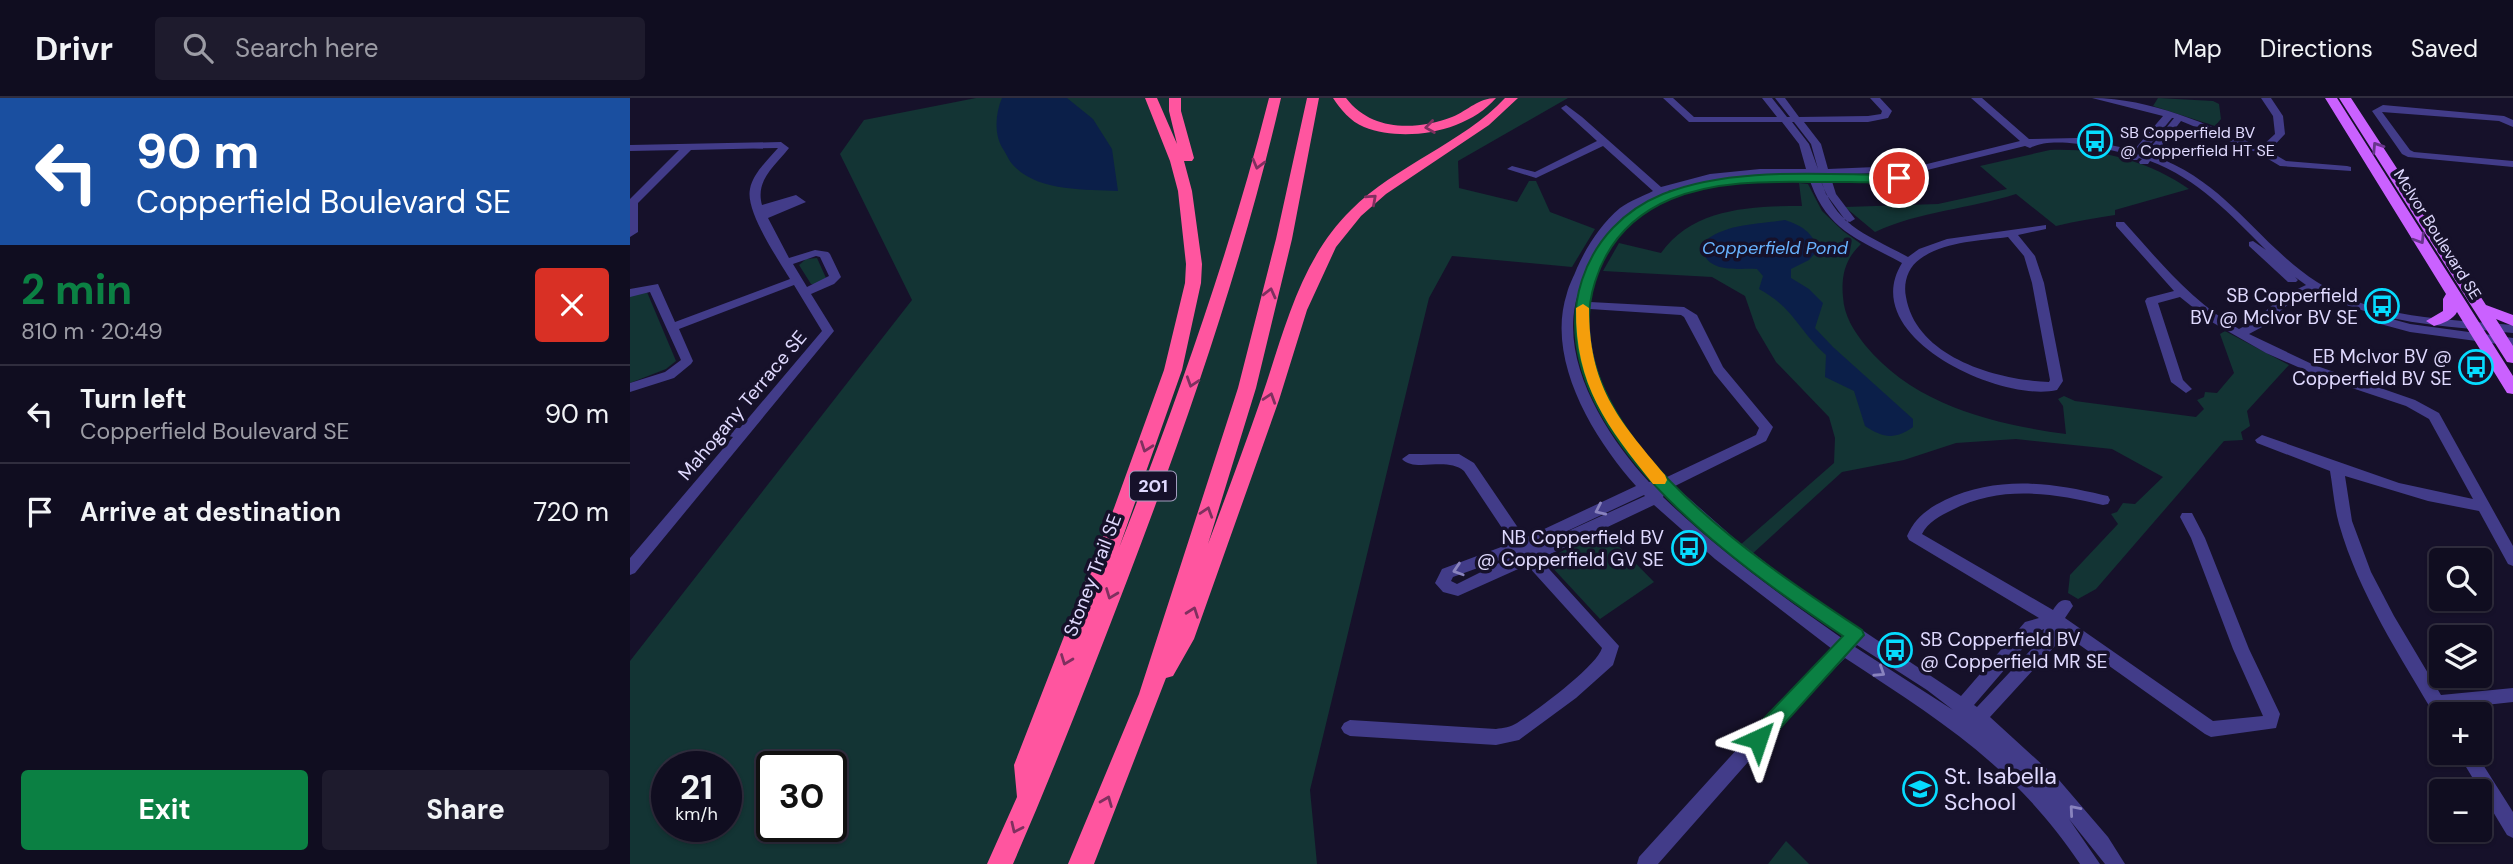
<!DOCTYPE html>
<html lang="en">
<head>
<meta charset="utf-8">
<style>
  body { margin:0; font-family:"DM Sans",sans-serif; background:#1e1b2d; color:#f1f3f6; height:100vh; display:flex; flex-direction:column; font-size:26px; white-space:nowrap }
  * { box-sizing:border-box; margin:0 }
  p { font-size:23px; color:#9c9ca5 }
  .icon { flex:none; width:38px; height:38px; fill:none; stroke:currentColor; stroke-width:2; stroke-linecap:round; stroke-linejoin:round }
  .map { position:relative; flex:1; overflow:hidden }
  .details { display:flex; flex-direction:column; background:#100d20; width:630px }
  .details>* { flex:none }
  .top-card { background:#1a4fa0; color:#fff; overflow:hidden }
  .tools { position:absolute; left:1799px; top:450px; display:grid; gap:14px }
  .tools a { display:grid; place-items:center; width:63px; height:63px; border-radius:7px; background:#100d20; box-shadow:0 2px 5px #0004,0 0 0 2px #302d3e; font-size:35px }
  .speed { position:absolute; left:21px; top:653px; display:flex; gap:14px; font-size:35px; font-weight:700; text-align:center }
  .speed>* { display:grid; place-content:center; width:91px; height:91px; border-radius:50%; background:#100d20; box-shadow:0 2px 5px #0004,0 0 0 2px #302d3e; line-height:1 }
  .speed small { font-size:18px; font-weight:400 }
  .speed .limit { border:4px solid #111; border-radius:10px; background:#fff; color:#111 }
  .pin { position:absolute; display:grid; place-items:center; width:60px; height:60px; color:#fff; margin:-30px; border:4px solid #fff; border-radius:50%; box-shadow:0 2px 7px #0007 }
  .me { position:absolute; width:77px; margin:-38px; rotate:42deg; stroke-linejoin:round; filter:drop-shadow(0 0 5px #0008) }
  .turn { display:flex; align-items:center; gap:24px; height:147px; padding:0 21px; font-size:32px }
  .turn .icon { width:91px; height:91px; stroke-width:2.5 }
  .turn b { display:block; font-size:49px; line-height:60px }
  .round { display:grid; place-items:center; flex:none; width:74px; height:74px; border-radius:7px; background:#1e1b2d }
  .summary { display:flex; align-items:center; justify-content:space-between; height:119px; padding:0 21px }
  h1 { font-size:42px; font-weight:700; line-height:52px; color:#0b8043 }
  .cta { display:flex; gap:14px; margin-top:auto; padding:14px 21px }
  .cta a { flex:1; height:80px; border-radius:7px; background:#0b8043; color:#fff; font-size:28px; font-weight:700; line-height:80px; text-align:center }
  .cta a+a { background:#1e1b2d; color:#f1f3f6 }
  ul { padding:0; list-style:none }
  li { display:flex; align-items:center; gap:21px; height:98px; padding:0 21px; border-top:2px solid #302d3e }
  li div { flex:1 }
  li b { display:block; font-size:26px }
  li em { font-style:normal }
  header { display:flex; align-items:center; gap:42px; box-sizing:border-box; height:98px; padding:0 35px; background:#100d20; border-bottom:2px solid #302d3e }
  header strong { font-size:33px }
  nav { display:flex; gap:38px; margin-inline-start:auto; font-size:24px }
  .search { width:490px; height:63px; background:#1e1b2d; display:flex; align-items:center; gap:18px; box-sizing:border-box; padding:0 24px; border-radius:7px; color:#9c9ca5; font-size:26px }
  main { display:flex; flex:1; min-height:0 }
  .map>svg:first-child { display:block }
</style>
</head>
<body>
<header>
<strong>Drivr</strong>
<div class="search"><svg class="icon" aria-label="search" viewBox="0 0 24 24"><circle cx="10" cy="10" r="6"/><path d="M15 15l6 6"/></svg>Search here</div>
<nav><a>Map</a><a>Directions</a><a>Saved</a></nav>
</header>
<main>
<section class="details">
<div class="top-card">
<div class="turn"><svg class="icon" aria-label="left" viewBox="0 0 24 24"><path d="M17 20v-9H6M10 6l-5 5 5 5"/></svg><div><b>90 m</b>Copperfield Boulevard SE</div></div>
</div>
<div class="summary"><div><h1>2 min</h1><p>810 m · 20:49</p></div><a class="round" style="background:#d93025;color:#fff"><svg class="icon" aria-label="close" viewBox="0 0 24 24"><path d="M6 6l12 12M18 6L6 18"/></svg></a></div>
<ul>
<li><svg class="icon" aria-label="left" viewBox="0 0 24 24"><path d="M17 20v-9H6M10 6l-5 5 5 5"/></svg><div><b>Turn left</b><p>Copperfield Boulevard SE</p></div><em>90 m</em></li>
<li><svg class="icon" aria-label="arrive" viewBox="0 0 24 24"><path d="M6 21V4h12l-3 4 3 4H6"/></svg><div><b>Arrive at destination</b></div><em>720 m</em></li>
</ul>
<div class="cta"><a>Exit</a><a>Share</a></div>
</section>
<div class="map">
<svg width="1883" height="766" viewBox="0 0 1883 766">
  <rect width="100%" height="100%" fill="#16112a"/>
  <path fill="#133434" fill-rule="evenodd" d="M 346,0 L 938,0 L 828,63 L 829,90 L 887,104 L 899,83 L 906,83 L 920,114 L 965,131 L 942,169 L 822,158 L 799,200 L 680,692 L 687,766 L 0,766 L 0,563 L 282,202 L 210,56 L 234,22 ZM 37,668 L 96,668 L 96,728 L 37,728 ZM 142,668 L 201,668 L 201,728 L 142,728 Z
    M 1528,0 L 1583,3 L 1589,6 L 1591,21 L 1585,28 L 1523,8 Z
    M 1420,52 C 1469,50 1519,63 1559,91 L 1485,112 L 1485,117 C 1466,120 1447,123 1426,128 L 1386,96 C 1339,111 1290,113 1245,134 L 1215,109 L 1308,106 L 1377,91 L 1350,68 Z
    M 1169,85 L 1178,86 L 1192,113 L 1213,133 L 1231,146 C 1215,161 1211,178 1213,199 C 1214,218 1224,233 1235,247 C 1284,307 1363,326 1436,336 L 1433,308 L 1428,301 L 1434,298 L 1445,303 L 1566,319 L 1574,311 L 1567,302 L 1574,299 L 1575,294 L 1587,295 L 1604,275 L 1590,236 L 1595,233 L 1659,267 L 1617,313 L 1620,328 L 1611,334 L 1613,342 L 1594,343 L 1466,491 L 1448,501 L 1438,495 L 1440,477 L 1488,426 L 1481,416 L 1487,414 L 1493,405 L 1505,406 L 1533,379 L 1482,351 L 1386,341 L 1326,345 L 1274,362 L 1212,374 L 1121,457 L 1109,448 L 1204,365 L 1205,340 L 1199,319 L 1146,264 L 1126,230 L 1115,198 L 1082,179 L 973,173 L 989,145 L 1031,155 C 1063,110 1121,108 1172,108 Z
    M 187,160 L 196,180 L 186,186 L 181,186 L 169,167 L 176,161 Z
    M 17,194 L 46,263 L 36,271 L 0,285 L 0,198 Z
    M 973,432 L 1024,484 L 970,521 L 920,467 L 921,459 Z
    M 1156,743 L 1179,766 L 1138,766 Z"/>
  <path fill="#0b1f49" d="M 372,0 L 437,0 L 463,21 L 482,51 L 488,93 C 456,91 410,94 385,69 C 380,65 377,57 373,51 C 364,37 365,16 372,0 Z
    M 1155,122 C 1173,128 1181,134 1189,151 L 1179,162 L 1161,171 L 1161,180 L 1179,191 L 1193,205 L 1185,230 L 1203,249 L 1283,321 L 1283,329 C 1265,342 1253,340 1235,328 L 1224,293 L 1195,279 L 1196,257 C 1168,232 1164,210 1129,191 L 1133,178 L 1127,171 C 1103,170 1075,176 1071,146 C 1095,125 1124,127 1155,122 Z"/>
  <g fill="none" stroke-linecap="round" stroke-linejoin="round">
    <path fill="#423c89" fill-rule="evenodd" d="M 1033,0 L 1043,0 L 1064,19 L 1147,19 L 1132,0 L 1142,0 L 1157,19 L 1160,19 L 1145,0 L 1155,0 L 1169,19 L 1238,18 L 1251,16 L 1252,13 L 1240,0 L 1250,0 L 1262,13 L 1258,20 L 1238,24 L 1174,24 L 1191,46 L 1198,71 L 1293,67 L 1390,43 L 1341,0 L 1352,0 L 1399,41 L 1447,40 L 1504,52 L 1533,18 L 1462,0 C 1521,0 1577,27 1631,49 L 1645,36 L 1643,18 L 1631,0 L 1641,0 L 1653,18 L 1655,36 L 1639,53 L 1656,63 L 1717,68 L 1721,69 L 1721,73 L 1650,68 L 1628,55 L 1551,23 L 1524,58 C 1598,85 1626,144 1687,184 C 1744,221 1817,221 1883,227 L 1883,235 C 1815,228 1745,226 1684,192 L 1661,204 L 1632,229 L 1619,236 L 1684,267 L 1785,302 L 1809,315 L 1883,448 L 1883,468 L 1878,466 L 1849,413 L 1798,403 L 1715,378 L 1722,423 L 1741,474 L 1764,518 L 1811,597 L 1883,590 L 1883,604 L 1819,611 L 1821,616 L 1811,616 L 1811,623 L 1807,621 C 1770,558 1729,496 1709,426 C 1704,408 1703,390 1700,373 L 1627,345 L 1625,342 L 1632,337 L 1769,385 L 1843,401 L 1799,321 L 1776,308 L 1695,281 L 1636,255 L 1580,223 L 1550,199 L 1528,205 L 1553,282 L 1562,291 L 1556,295 L 1541,284 L 1515,203 L 1517,200 L 1544,193 L 1486,128 L 1486,124 L 1494,124 C 1530,164 1562,204 1609,231 L 1624,223 L 1653,198 L 1676,187 L 1665,179 L 1668,182 L 1666,184 L 1658,184 L 1619,148 L 1619,144 L 1623,143 L 1636,152 C 1600,116 1568,81 1520,63 L 1518,66 L 1510,66 L 1509,64 L 1512,61 L 1509,60 L 1507,62 L 1499,62 L 1500,57 C 1474,50 1423,37 1400,50 L 1395,48 L 1293,73 L 1200,77 L 1206,96 L 1225,121 L 1220,124 L 1216,123 L 1196,96 L 1189,77 C 1205,128 1234,135 1278,159 L 1289,151 L 1317,141 L 1416,127 L 1416,131 L 1388,137 L 1405,158 L 1414,185 L 1433,283 L 1427,292 C 1371,305 1226,239 1272,165 C 1226,140 1195,132 1178,77 C 1127,78 1088,80 1038,93 L 1041,97 L 1040,99 L 1030,97 L 1014,106 L 1020,109 C 1013,117 1003,123 995,130 C 975,150 965,176 960,204 L 1054,209 L 1067,217 L 1093,269 L 1143,329 L 1136,343 L 1045,388 L 1105,441 L 1166,488 L 1331,598 L 1395,524 L 1409,520 L 1279,442 L 1277,438 C 1285,420 1297,411 1315,402 C 1367,378 1418,384 1473,397 L 1478,398 L 1480,402 L 1478,406 L 1473,407 C 1422,395 1371,387 1322,412 C 1310,418 1298,424 1292,436 L 1423,512 C 1428,505 1431,500 1440,503 L 1443,508 L 1435,520 L 1583,623 L 1633,618 L 1603,551 L 1561,440 L 1550,419 L 1552,415 L 1562,415 L 1575,440 L 1619,551 L 1650,616 L 1646,630 L 1581,639 L 1575,636 L 1430,533 L 1425,548 L 1360,619 L 1429,682 L 1478,739 L 1495,766 L 1475,766 L 1439,721 L 1470,766 L 1450,766 C 1384,668 1311,623 1215,560 L 1171,604 L 1028,766 L 1007,766 L 1009,759 L 1159,594 L 1202,551 L 1085,461 L 1024,407 L 910,461 L 989,548 L 983,567 L 946,600 L 889,642 L 866,647 L 720,638 L 714,635 L 711,630 L 714,625 L 720,622 L 866,631 C 873,630 881,629 887,625 C 905,614 967,568 972,550 L 897,467 L 828,498 L 813,494 L 805,485 L 812,471 L 882,445 L 834,373 C 816,358 785,375 772,361 L 779,356 L 829,356 L 844,365 L 895,440 L 1006,388 C 964,341 915,262 937,195 C 939,187 944,178 947,170 C 957,148 971,126 990,110 C 1000,103 1013,98 1023,93 L 973,48 L 906,80 L 877,71 L 882,68 L 905,74 L 967,43 L 933,12 L 931,10 L 936,7 L 952,19 L 1031,89 L 1080,76 L 1130,71 L 1176,71 L 1169,46 L 1152,24 L 1059,24 ZM 1542,20 L 1544,20 L 1516,55 L 1513,55 ZM 1162,24 L 1164,24 L 1181,46 L 1188,71 L 1179,46 ZM 1378,139 L 1394,158 L 1402,185 L 1420,282 L 1419,284 C 1366,282 1286,259 1276,199 C 1273,185 1278,169 1290,161 C 1315,143 1349,143 1378,139 ZM 951,188 C 936,263 973,330 1024,383 L 1019,384 C 975,336 923,255 951,188 ZM 960,211 L 1051,217 L 1054,219 L 1084,275 L 1129,330 L 1126,337 L 1037,379 C 992,333 956,278 960,211 ZM 1035,395 L 1114,466 L 1215,539 L 1213,541 C 1151,498 1087,451 1033,399 ZM 1014,397 L 1015,398 L 901,450 ZM 889,455 L 827,486 L 821,483 L 823,479 ZM 1414,531 L 1412,540 L 1347,609 L 1344,607 L 1407,534 ZM 1227,547 L 1297,592 L 1323,612 L 1225,549 Z
      M 1753,7 L 1874,18 L 1883,22 L 1883,29 L 1869,23 L 1752,14 L 1780,52 L 1784,54 L 1883,63 L 1883,69 L 1778,59 L 1772,56 L 1742,13 Z
      M 151,44 L 159,50 C 145,68 125,82 132,107 L 166,97 L 176,104 L 138,120 L 159,160 L 185,152 L 198,154 L 200,156 L 211,179 L 204,186 L 181,196 L 204,233 L 5,475 L 0,477 L 0,460 L 103,339 L 90,336 L 88,333 L 90,330 L 110,330 L 192,233 L 164,187 L 49,231 L 63,263 L 61,266 L 44,280 L 0,294 L 0,285 L 35,274 L 51,262 L 20,194 L 0,199 L 0,191 L 28,186 L 45,224 L 160,181 C 148,161 115,113 120,91 C 123,75 138,62 148,50 L 61,52 L 8,105 L 8,134 L 0,139 L 0,101 L 49,52 L 0,53 L 0,47 ZM 186,158 L 190,159 L 199,178 L 177,189 L 163,166 Z
      M 1747,217 L 1780,226 L 1883,240 L 1883,248 L 1780,234 L 1743,224 L 1741,221 Z
      M 1827,654 L 1845,654 L 1883,714 L 1883,740 L 1877,737 Z"/>
    <path fill="#ca61ff" fill-rule="evenodd" d="M 1695,0 L 1707,0 L 1883,278 L 1883,296 L 1877,295 L 1827,214 C 1824,221 1812,226 1804,228 L 1796,223 L 1813,213 L 1813,201 L 1816,196 Z
      M 1709,0 L 1721,0 L 1856,207 L 1883,217 L 1883,228 L 1866,221 L 1883,248 L 1883,265 L 1877,264 Z"/>
    <path fill="#ff559f" fill-rule="evenodd" d="M 515,0 L 527,0 L 547,46 L 539,13 L 539,0 L 551,0 L 551,13 L 564,60 L 562,63 L 554,63 L 562,93 L 572,166 L 571,185 L 552,272 L 489,450 C 547,303 600,154 639,0 L 651,0 C 613,164 558,323 498,480 C 461,576 424,672 383,766 L 357,766 L 387,699 L 384,667 L 484,410 L 534,272 L 555,185 L 556,166 L 548,93 L 540,63 Z
      M 677,0 L 689,0 L 662,141 L 626,290 L 578,446 C 596,398 614,350 631,301 C 654,235 669,163 721,112 C 766,67 833,45 875,0 L 888,0 L 859,27 L 756,96 L 731,118 L 706,149 L 677,212 L 649,302 L 564,541 L 543,578 L 536,580 L 464,766 L 438,766 L 509,596 L 608,290 L 646,141 Z
      M 703,0 L 716,0 C 741,33 785,33 822,19 C 839,12 848,0 866,0 C 837,34 775,45 734,29 C 720,23 711,12 703,0 Z"/>
  </g>
  <defs><path id="oneway-chevron" d="M-2-3.5L2.5 0L-2 3.5" fill="none" stroke-width="1.6" stroke-linecap="round" stroke-linejoin="round" transform="scale(1.75)"/></defs>
  <g stroke="#7f305f">
    <use href="#oneway-chevron" transform="translate(800 29) rotate(172)"/>
    <use href="#oneway-chevron" transform="translate(628 66) rotate(105)"/>
    <use href="#oneway-chevron" transform="translate(742 101) rotate(-42)"/>
    <use href="#oneway-chevron" transform="translate(640 195) rotate(-76)"/>
    <use href="#oneway-chevron" transform="translate(562 284) rotate(108)"/>
    <use href="#oneway-chevron" transform="translate(640 300) rotate(-72)"/>
    <use href="#oneway-chevron" transform="translate(516 349) rotate(110)"/>
    <use href="#oneway-chevron" transform="translate(577 414) rotate(-72)"/>
    <use href="#oneway-chevron" transform="translate(481 496) rotate(111)"/>
    <use href="#oneway-chevron" transform="translate(563 514) rotate(-70)"/>
    <use href="#oneway-chevron" transform="translate(436 562) rotate(111)"/>
    <use href="#oneway-chevron" transform="translate(477 703) rotate(-68)"/>
    <use href="#oneway-chevron" transform="translate(386 730) rotate(115)"/>
  </g>
  <g stroke="#67358a">
    <use href="#oneway-chevron" transform="translate(1747 49) rotate(-123)"/>
    <use href="#oneway-chevron" transform="translate(1790 141) rotate(58)"/>
  </g>
  <g stroke="#8983be">
    <use href="#oneway-chevron" transform="translate(970 412) rotate(155)"/>
    <use href="#oneway-chevron" transform="translate(828 472) rotate(162)"/>
    <use href="#oneway-chevron" transform="translate(1250 574) rotate(33)"/>
    <use href="#oneway-chevron" transform="translate(1444 712) rotate(-131)"/>
  </g>
  <path fill="#0b8043" stroke="#07532c" stroke-width="2" d="M 1269,77 L 1274,80 L 1273,83 C 1256,86 1237,84 1220,84 C 1161,85 1097,78 1041,101 C 1003,117 977,145 965,184 C 920,328 1131,465 1232,532 L 1234,537 L 1135,647 L 1128,650 L 1121,647 L 1119,641 L 1121,634 L 1213,538 C 1110,469 905,328 952,182 C 965,142 994,112 1033,96 C 1103,68 1193,77 1269,77 Z"/>
  <path fill="#f59e0b" d="M 953,206 L 959,210 C 959,288 987,320 1035,377 L 1037,382 L 1035,386 L 1023,386 C 977,328 945,288 946,210 Z"/>
  <defs>
    <g id="bus-ring" transform="scale(1.75)"><circle r="9.5" fill="#16112a" stroke="#06dcff" stroke-width="1.5"/><path d="M-5-6H5V4H4V6H2V4H-2V6H-4V4H-5ZM-3.5-4V0h7V-4ZM-3.5 1.2v1.5H-2V1.2ZM2 1.2v1.5H3.5V1.2Z" fill="#06dcff"/></g>
    <g id="school-ring" transform="scale(1.75)"><circle r="9.5" fill="#16112a" stroke="#06dcff" stroke-width="1.5"/><path d="M0-5L7-2L0 1L-7-2ZM-4 1L0 2.5L4 1V4Q0 6-4 4Z" fill="#06dcff"/></g>
  </defs>
  <g fill-rule="evenodd">
    <use href="#bus-ring" x="1465" y="43"/>
    <use href="#bus-ring" x="1752" y="208"/>
    <use href="#bus-ring" x="1846" y="269"/>
    <use href="#bus-ring" x="1059" y="450"/>
    <use href="#bus-ring" x="1265" y="552"/>
    <use href="#school-ring" x="1290" y="691"/>
  </g>
  <g text-anchor="middle" stroke-width="7" stroke-linejoin="round" paint-order="stroke">
    <g font-size="16" fill="#e0daff" stroke="#16112a" text-anchor="start">
      <text x="1490" y="40">SB Copperfield BV<tspan x="1490" dy="18">@ Copperfield HT SE</tspan></text>
    </g>
    <g font-size="16" fill="#e0daff" stroke="#16112a">
      <text transform="translate(1808 136) rotate(58)" y="6">McIvor Boulevard SE</text>
    </g>
    <g font-size="18" font-style="italic" fill="#68b3ff" stroke="#16112a">
      <text x="1145" y="156">Copperfield Pond</text>
    </g>
    <rect fill="#16112a" stroke="#a39ebf" stroke-width="2" x="500" y="373.5" width="46" height="29" rx="5"/>
    <g font-size="18" font-weight="bold" fill="#e0daff">
      <text x="523" y="394">201</text>
    </g>
    <g font-size="19" fill="#e0daff" stroke="#16112a" text-anchor="end">
      <text x="1728" y="204">SB Copperfield<tspan x="1728" dy="22">BV @ McIvor BV SE</tspan></text>
      <text x="1822" y="265">EB McIvor BV @<tspan x="1822" dy="22">Copperfield BV SE</tspan></text>
      <text x="1034" y="446">NB Copperfield BV<tspan x="1034" dy="22">@ Copperfield GV SE</tspan></text>
      <text x="1290" y="548" text-anchor="start">SB Copperfield BV<tspan x="1290" dy="22">@ Copperfield MR SE</tspan></text>
    </g>
    <g font-size="19" fill="#e0daff" stroke="#16112a">
      <text transform="translate(112 307) rotate(-50)" y="7">Mahogany Terrace SE</text>
      <text transform="translate(462 477) rotate(-69)" y="7">Stoney Trail SE</text>
    </g>
    <g font-size="23" fill="#e0daff" stroke="#16112a" text-anchor="start">
      <text x="1314" y="686">St. Isabella<tspan x="1314" dy="26">School</tspan></text>
    </g>
  </g>
</svg>
<div class="tools">
<a><svg class="icon" aria-label="search" viewBox="0 0 24 24"><circle cx="10" cy="10" r="6"/><path d="M15 15l6 6"/></svg></a>
<a><svg class="icon" aria-label="layers" viewBox="0 0 24 24"><path d="M12 4l9 5-9 5-9-5zM3 14l9 5 9-5"/></svg></a>
<a>+</a>
<a>−</a>
</div>
<div class="speed"><div>21<small>km/h</small></div><div class="limit">30</div></div>
<div class="pin" style="left:1269px;top:80px;background:#d93025"><svg class="icon" aria-label="arrive" viewBox="0 0 24 24"><path d="M6 21V4h12l-3 4 3 4H6"/></svg></div>
<svg class="me" style="left:1128px;top:641px" viewBox="-20 -20 40 40"><path d="M0-17L14 15 0 8-14 15z" fill="#0b8043" stroke="#fff" stroke-width="4"/></svg>
</div>
</main>
</body>
</html>
